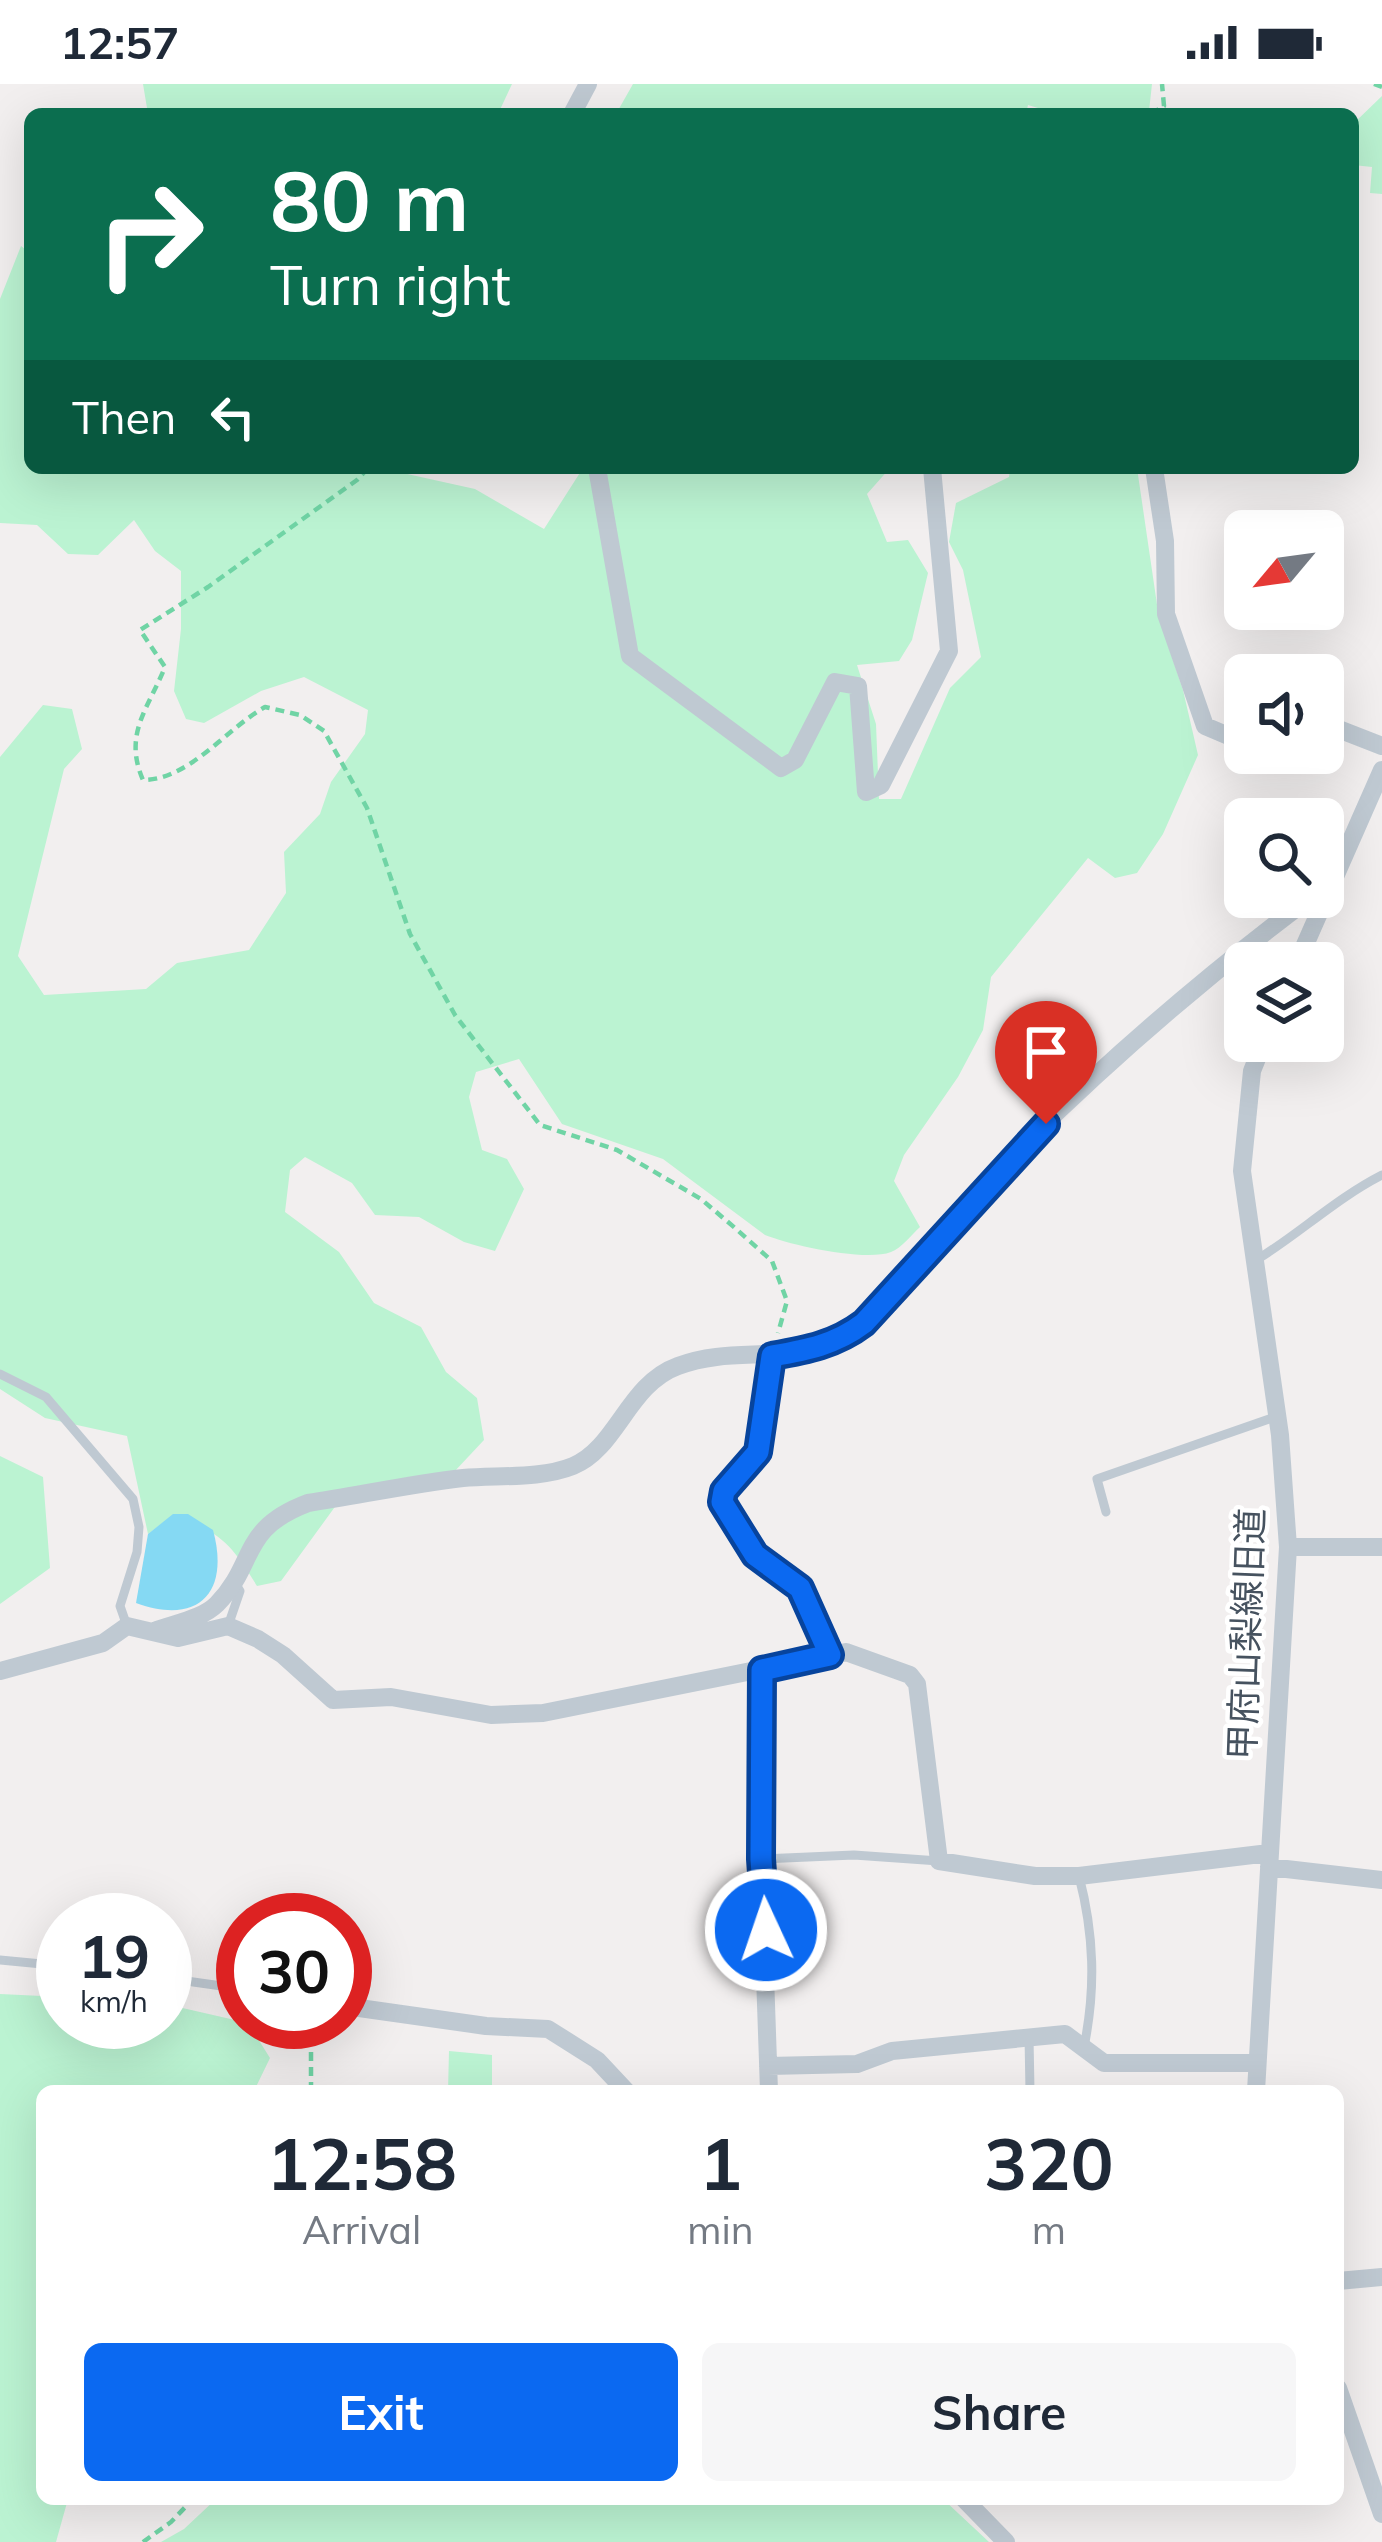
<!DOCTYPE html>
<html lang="en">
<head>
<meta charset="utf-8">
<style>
  body { margin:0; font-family:Mulish,"Noto Sans JP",sans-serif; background:#f6f6f7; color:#1f2937; height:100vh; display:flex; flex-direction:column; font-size:45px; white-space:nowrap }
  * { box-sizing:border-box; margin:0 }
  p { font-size:39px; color:#747a83 }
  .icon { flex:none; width:66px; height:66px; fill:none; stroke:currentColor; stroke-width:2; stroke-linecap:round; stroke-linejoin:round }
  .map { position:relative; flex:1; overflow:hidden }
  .details { position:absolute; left:36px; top:2001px; width:1308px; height:420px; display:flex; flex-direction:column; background:#fff; border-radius:18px; box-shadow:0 12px 48px #0002 }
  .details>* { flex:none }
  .top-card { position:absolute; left:24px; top:24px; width:1335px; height:366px; border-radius:18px; box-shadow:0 12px 48px #0002; background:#0b6e4f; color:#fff; overflow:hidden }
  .needle { width:78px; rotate:241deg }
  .buttons { position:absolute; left:1224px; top:426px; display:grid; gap:24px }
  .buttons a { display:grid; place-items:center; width:120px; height:120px; border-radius:18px; background:#fff; box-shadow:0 12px 48px #0002; font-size:60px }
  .speed { position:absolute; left:36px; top:1809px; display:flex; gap:24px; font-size:60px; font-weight:700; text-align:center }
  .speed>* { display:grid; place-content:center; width:156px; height:156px; border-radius:50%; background:#fff; box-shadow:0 12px 48px #0002; line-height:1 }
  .speed small { font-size:30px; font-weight:400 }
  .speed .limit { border:18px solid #d22; background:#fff; color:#111 }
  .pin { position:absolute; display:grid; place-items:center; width:102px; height:102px; color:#fff; margin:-123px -51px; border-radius:50% 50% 50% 0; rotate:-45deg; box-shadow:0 0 12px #0007 }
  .pin .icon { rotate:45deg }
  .me { position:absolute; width:132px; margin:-66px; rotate:357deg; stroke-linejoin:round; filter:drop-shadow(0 0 9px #0008) }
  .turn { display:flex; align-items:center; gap:42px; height:252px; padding:0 48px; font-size:54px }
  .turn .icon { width:156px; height:156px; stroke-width:2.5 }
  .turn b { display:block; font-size:84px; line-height:102px }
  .then { display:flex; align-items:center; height:114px; padding:0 48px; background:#0003; gap:24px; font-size:45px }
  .eta { display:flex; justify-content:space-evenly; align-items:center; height:204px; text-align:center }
  .eta b { font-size:72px; font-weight:700; line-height:84px }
  .primary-button { display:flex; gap:24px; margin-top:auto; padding:24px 48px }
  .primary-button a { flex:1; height:138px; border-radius:18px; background:#0b69f1; color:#fff; font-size:48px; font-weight:700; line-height:138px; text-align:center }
  .primary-button a+a { background:#f6f6f7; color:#1f2937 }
  .status { display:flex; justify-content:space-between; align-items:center; height:84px; padding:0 60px; background:#fff; direction:ltr }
  .status svg { height:33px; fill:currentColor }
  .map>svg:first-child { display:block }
</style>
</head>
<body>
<div class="status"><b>12:57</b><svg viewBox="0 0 49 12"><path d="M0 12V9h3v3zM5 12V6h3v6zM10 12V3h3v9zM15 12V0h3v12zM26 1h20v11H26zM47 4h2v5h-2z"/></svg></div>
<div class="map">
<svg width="1382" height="2458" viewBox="0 0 1382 2458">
  <rect width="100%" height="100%" fill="#f2efef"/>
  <path fill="#bbf3d2" d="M 143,0 L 512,0 L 498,30 L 148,30 Z
    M 633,0 L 1152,0 L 1149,27 L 1143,30 L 1058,30 L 1028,21 L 1026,30 L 616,30 Z
    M 1382,12 L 1382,110 L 1370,109 L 1372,83 L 1353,81 L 1353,40 Z
    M 21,162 L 30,169 L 30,384 L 380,384 L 475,405 L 544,445 L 583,384 L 890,384 L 867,410 L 887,458 L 908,456 L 928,489 L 912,556 L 899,577 L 857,581 L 876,640 L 879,715 L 901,715 L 950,604 L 981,573 L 963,486 L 949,458 L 956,419 L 1009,393 L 1010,384 L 1137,384 L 1159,534 L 1183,606 L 1198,671 L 1163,750 L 1137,789 L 1115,794 L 1088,774 L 991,893 L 983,946 L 958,993 L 904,1071 L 894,1097 L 920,1143 C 912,1150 901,1165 891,1168 C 865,1178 790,1161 765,1151 L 663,1075 L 562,1040 L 519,975 L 476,988 L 469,1013 L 482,1066 L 507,1075 L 524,1105 L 495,1167 L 464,1158 L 419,1133 L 375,1131 L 352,1099 L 305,1073 L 290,1086 L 285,1128 L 339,1168 L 374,1219 L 421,1243 L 446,1288 L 477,1314 L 484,1356 L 454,1388 L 345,1409 L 281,1497 L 257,1502 C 230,1458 221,1449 173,1431 L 148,1450 L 127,1352 L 45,1334 L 0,1305 L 0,673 L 43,621 L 72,625 L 82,665 L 64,685 L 18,872 L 44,911 L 146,905 L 177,879 L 249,866 L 286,809 L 284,768 L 320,730 L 331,698 L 365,650 L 368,626 L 304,593 L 261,607 L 204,639 L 186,635 L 174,607 L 181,545 L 181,487 L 155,467 L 134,436 L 98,471 L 68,470 L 37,441 L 0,439 L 0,215 Z
    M 0,1372 L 43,1393 L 50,1484 L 0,1520 Z
    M 0,1910 L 63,1913 L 63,1938 L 165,1938 L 165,1920 L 248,1939 L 270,1974 L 254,2007 L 42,2007 L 42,2415 L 68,2415 L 56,2458 L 0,2458 Z
    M 449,1967 L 492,1971 L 492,2007 L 448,2007 Z
    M 216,2415 L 943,2415 L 989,2458 L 161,2458 L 184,2445 Z"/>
  <path fill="#85d9f3" d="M 173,1430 L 188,1430 L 213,1446 C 230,1508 199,1542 136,1519 L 148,1450 Z"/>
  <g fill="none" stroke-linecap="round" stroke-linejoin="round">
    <path stroke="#70d4a5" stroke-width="4.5" stroke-dasharray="9 6" stroke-linecap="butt" d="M 1374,0 L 1382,3
      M 1151,30 L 1164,22 L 1162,0
      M 368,384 L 357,396 L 208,503 L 140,546 L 165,583 C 148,625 123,650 143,696 C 189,696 226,645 265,623 L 300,631 L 324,647 L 367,724 L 410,850 L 455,931 L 540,1041 L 617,1066 L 701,1115 L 735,1144 L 772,1177 L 787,1217 L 778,1249
      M 311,2007 L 311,1938
      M 143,2458 L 171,2438 L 193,2415"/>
    <path stroke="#bfc9d2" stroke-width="9" d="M 1258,1175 C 1300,1149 1337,1114 1382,1091
      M 772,1272 L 758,1368 L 725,1407 L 722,1418 L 756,1471 L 799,1504 L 829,1571
      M 0,1290 L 46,1313 L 133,1415 L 139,1443 L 137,1468 L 120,1522 L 127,1542
      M 1106,1428 L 1097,1395 L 1275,1333
      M 228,1542 L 240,1507 L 234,1497
      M 761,1775 L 854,1771 L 939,1777
      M 1079,1792 C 1094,1850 1096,1904 1084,1963
      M 0,1876 L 63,1882
      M 165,1894 L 243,1905
      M 1029,1953 L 1030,2007"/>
    <path stroke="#bfc9d2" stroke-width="18" d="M 572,30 L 588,0
      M 597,384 L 630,572 L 781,684 L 795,676 L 835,598 L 858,602 L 866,708 L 881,701 L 949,567 L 932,384
      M 1154,384 L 1165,457 L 1166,530 L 1205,642 L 1245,659
      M 1323,639 L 1382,662
      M 1297,879 L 1382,686
      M 1288,1463 L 1382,1463
      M 157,1546 C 175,1539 202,1535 217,1520 C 257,1479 239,1445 308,1419 C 360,1411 412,1400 463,1394 C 498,1391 541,1395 573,1382 C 617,1364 628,1300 678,1282 C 742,1258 799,1288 864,1239 C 917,1179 968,1117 1024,1060 C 1114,971 1210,889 1311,813
      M 762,1586 L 761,1775 L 769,2007
      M 0,1587 L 103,1559 L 127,1542 L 178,1554 L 228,1542 L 258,1555 L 283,1571 L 333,1616 L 391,1613 L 491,1631 L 543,1629 L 846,1568 L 910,1591 L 917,1600 L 939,1777 L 1035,1792 L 1079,1792 L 1269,1769
      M 1269,1783 L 1382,1796
      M 345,1922 L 486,1942 L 548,1945 L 597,1976 L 626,2007
      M 768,1982 L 857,1980 L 892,1967 L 1065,1950 L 1104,1979 L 1256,1979
      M 1256,2007 L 1288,1463 L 1280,1351 L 1242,1087 L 1252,987 L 1264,957
      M 1338,2197 L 1382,2193
      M 1338,2304 L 1382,2430
      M 964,2415 L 1006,2458"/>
  </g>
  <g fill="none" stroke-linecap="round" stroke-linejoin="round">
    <g stroke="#07449d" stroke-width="30">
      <path id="route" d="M 766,1846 L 761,1775 L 762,1586 L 830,1571 L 800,1504 L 755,1471 L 722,1418 L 724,1407 L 758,1368 L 772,1272 C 806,1266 835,1261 864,1239 L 1046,1040"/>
    </g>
    <use href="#route" stroke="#0b69f1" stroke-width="21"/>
  </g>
  <g text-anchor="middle" stroke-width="9" stroke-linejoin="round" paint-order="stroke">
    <g font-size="36" fill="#46525f" stroke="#fff">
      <text transform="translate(1246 1550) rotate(-88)" y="13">甲府山梨線旧道</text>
    </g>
  </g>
</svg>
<div class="buttons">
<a><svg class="needle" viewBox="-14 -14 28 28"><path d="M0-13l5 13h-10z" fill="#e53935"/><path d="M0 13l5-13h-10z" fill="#747a83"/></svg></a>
<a><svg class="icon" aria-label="sound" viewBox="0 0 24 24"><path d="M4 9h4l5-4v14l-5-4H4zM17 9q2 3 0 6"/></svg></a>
<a><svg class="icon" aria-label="search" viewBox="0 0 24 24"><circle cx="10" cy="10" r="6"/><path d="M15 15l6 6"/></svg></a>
<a><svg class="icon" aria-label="layers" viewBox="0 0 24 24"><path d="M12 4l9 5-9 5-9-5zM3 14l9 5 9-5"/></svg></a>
</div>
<div class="speed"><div>19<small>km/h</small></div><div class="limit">30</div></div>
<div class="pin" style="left:1046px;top:1040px;background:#d93025"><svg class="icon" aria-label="arrive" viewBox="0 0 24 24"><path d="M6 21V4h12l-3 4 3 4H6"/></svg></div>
<svg class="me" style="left:766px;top:1846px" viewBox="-20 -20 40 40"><circle r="17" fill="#0b69f1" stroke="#fff" stroke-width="3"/><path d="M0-11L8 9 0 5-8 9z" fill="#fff"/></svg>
<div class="top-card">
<div class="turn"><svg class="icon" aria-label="right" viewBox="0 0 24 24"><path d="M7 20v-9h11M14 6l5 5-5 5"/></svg><div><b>80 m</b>Turn right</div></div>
<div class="then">Then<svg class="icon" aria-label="left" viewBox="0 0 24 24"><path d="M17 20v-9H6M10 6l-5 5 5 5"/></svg></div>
</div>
<section class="details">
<div class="eta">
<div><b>12:58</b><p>Arrival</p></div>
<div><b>1</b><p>min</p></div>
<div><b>320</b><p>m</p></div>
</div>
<div class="primary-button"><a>Exit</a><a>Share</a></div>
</section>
</div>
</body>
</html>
